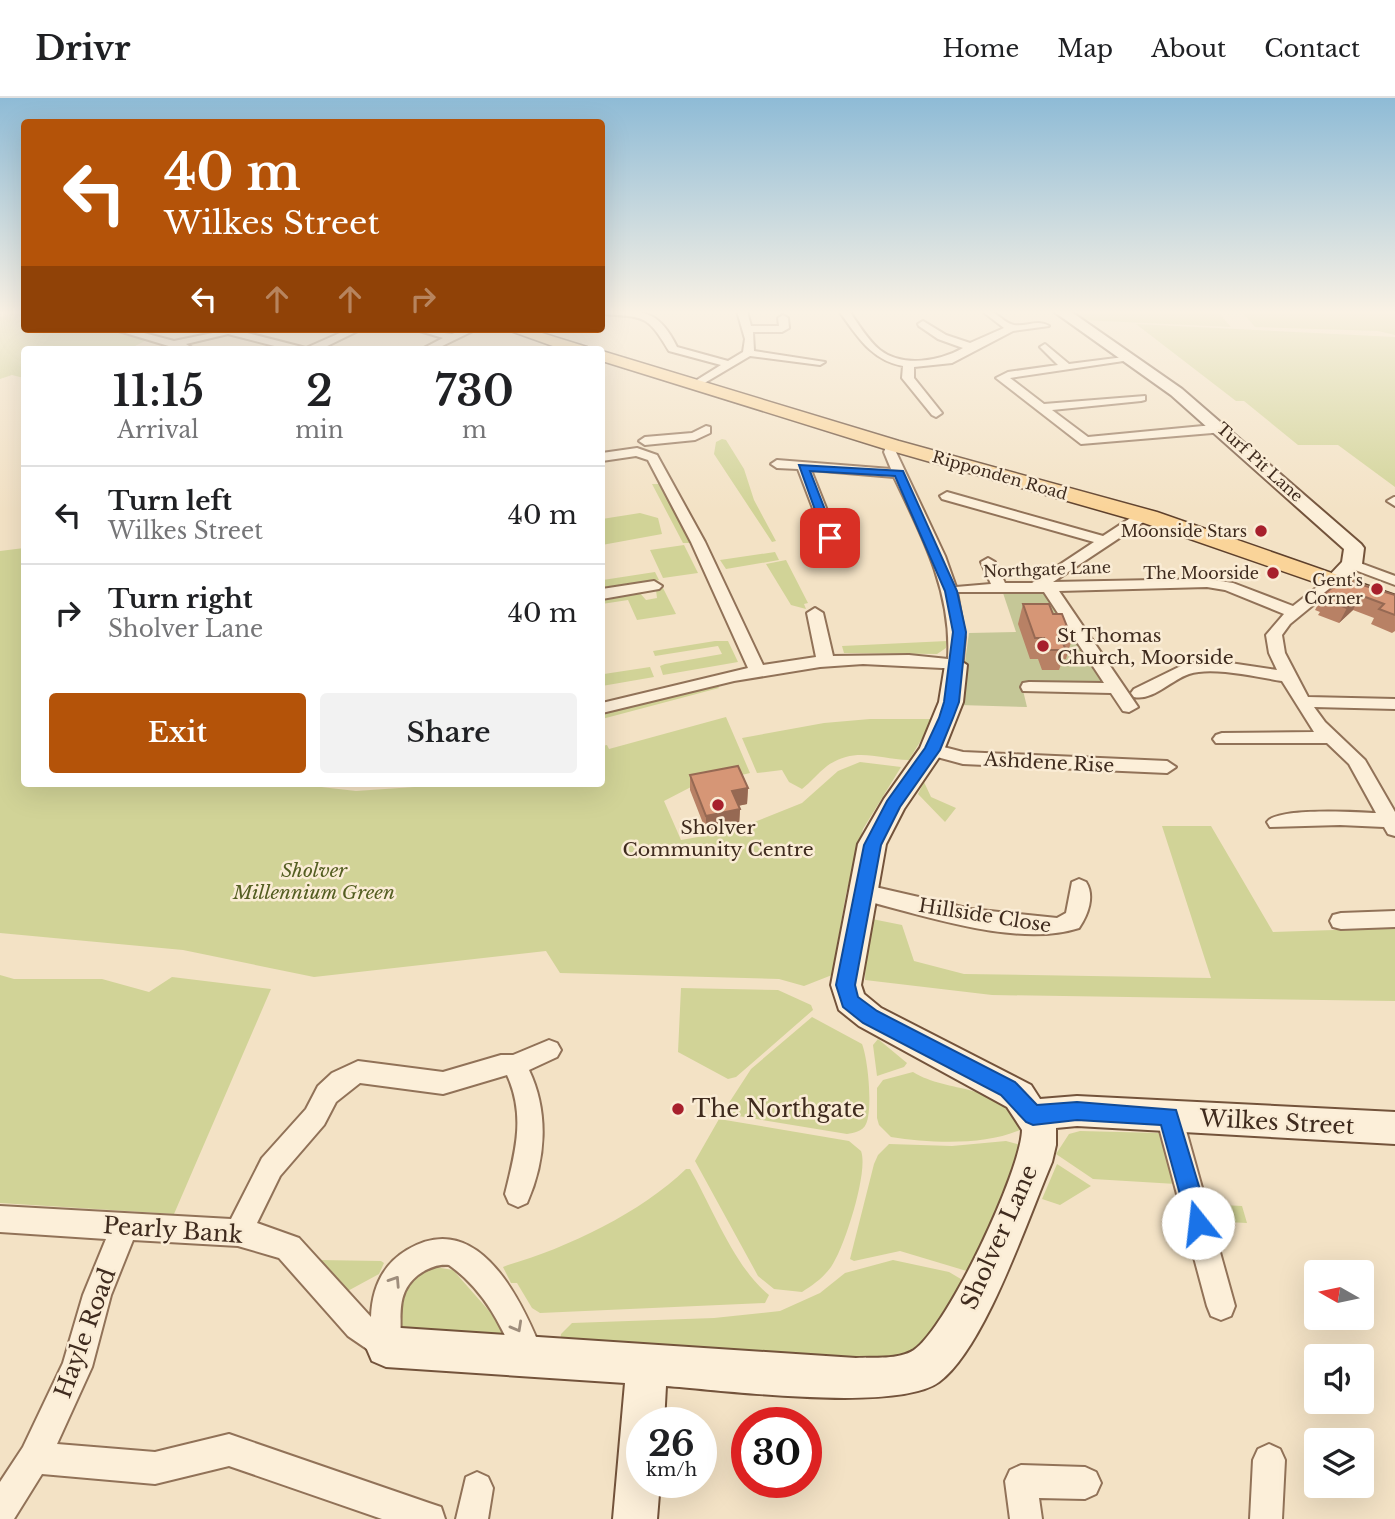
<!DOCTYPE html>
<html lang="en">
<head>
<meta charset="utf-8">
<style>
  body { margin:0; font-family:"Libre Baskerville",serif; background:#f2f2f2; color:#202124; height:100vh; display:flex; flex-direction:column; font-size:26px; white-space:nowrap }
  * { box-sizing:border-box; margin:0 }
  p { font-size:23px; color:#757577 }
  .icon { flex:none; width:38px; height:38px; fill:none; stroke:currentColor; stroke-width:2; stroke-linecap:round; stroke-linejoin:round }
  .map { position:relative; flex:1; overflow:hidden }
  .panel { position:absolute; left:21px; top:248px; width:584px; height:441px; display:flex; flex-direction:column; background:#fff; border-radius:7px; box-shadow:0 7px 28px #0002 }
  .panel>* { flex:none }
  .banner { position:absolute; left:21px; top:21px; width:584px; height:214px; border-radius:7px; box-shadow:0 7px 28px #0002; background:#b45309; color:#fff; overflow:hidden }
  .needle { width:46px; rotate:279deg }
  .buttons { position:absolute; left:1304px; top:1162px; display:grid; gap:14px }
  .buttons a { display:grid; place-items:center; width:70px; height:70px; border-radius:7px; background:#fff; box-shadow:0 7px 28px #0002; font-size:35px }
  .speed { position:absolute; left:626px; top:1309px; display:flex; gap:14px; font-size:35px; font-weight:700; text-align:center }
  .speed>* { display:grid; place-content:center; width:91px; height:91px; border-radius:50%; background:#fff; box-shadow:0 7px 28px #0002; line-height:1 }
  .speed small { font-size:18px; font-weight:400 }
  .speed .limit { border:10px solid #d22; background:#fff; color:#111 }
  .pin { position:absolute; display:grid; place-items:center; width:60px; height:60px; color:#fff; margin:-30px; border-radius:14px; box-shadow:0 4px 10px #0006 }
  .me { position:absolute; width:77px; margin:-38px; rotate:344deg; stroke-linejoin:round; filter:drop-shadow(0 0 5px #0008) }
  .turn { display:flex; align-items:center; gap:24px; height:147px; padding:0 28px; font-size:32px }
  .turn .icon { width:91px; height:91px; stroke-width:2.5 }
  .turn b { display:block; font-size:49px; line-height:60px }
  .lanes { display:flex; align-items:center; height:66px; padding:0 28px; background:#0003; justify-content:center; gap:35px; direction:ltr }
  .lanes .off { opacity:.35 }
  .eta { display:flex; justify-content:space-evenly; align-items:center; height:119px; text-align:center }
  .eta b { font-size:42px; font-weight:600; line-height:49px }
  .button { display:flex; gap:14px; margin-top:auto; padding:14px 28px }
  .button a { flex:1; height:80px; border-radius:7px; background:#b45309; color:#fff; font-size:28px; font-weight:600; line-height:80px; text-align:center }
  .button a+a { background:#f2f2f2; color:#202124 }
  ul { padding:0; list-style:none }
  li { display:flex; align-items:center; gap:21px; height:98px; padding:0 28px; border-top:2px solid #e0e0e0 }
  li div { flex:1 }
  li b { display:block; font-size:26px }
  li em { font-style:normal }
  header { display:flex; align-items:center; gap:42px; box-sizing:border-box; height:98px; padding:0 35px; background:#fff; border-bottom:2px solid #e0e0e0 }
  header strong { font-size:33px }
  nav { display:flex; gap:38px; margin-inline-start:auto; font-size:24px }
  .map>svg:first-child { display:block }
</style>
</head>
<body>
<header>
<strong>Drivr</strong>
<nav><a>Home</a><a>Map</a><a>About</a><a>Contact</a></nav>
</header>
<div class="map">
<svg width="1395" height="1421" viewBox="0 0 1395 1421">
  <rect width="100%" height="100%" fill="#f3e2c5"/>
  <path fill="#d1d397" d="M 1067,213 L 1217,213 L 1231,229 L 1081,222 Z
    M 1241,213 L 1395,213 L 1395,237 L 1378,233 L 1255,229 Z
    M 14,215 L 24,217 L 24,231 L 112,231 L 149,241 L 127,252 L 24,252 L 24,280 L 12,277 L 0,281 L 0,219 Z
    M 1136,226 L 1395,239 L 1395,389 L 1338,347 L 1298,347 L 1244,303 L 1236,303 Z
    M 722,341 L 726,342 L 744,371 L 754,402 L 776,443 L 772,444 L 714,356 L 716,344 Z
    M 652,386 L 659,386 L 691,445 L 683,445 Z
    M 640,415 L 658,420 L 662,436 L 602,447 L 602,421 Z
    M 684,447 L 698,475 L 663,480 L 650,452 Z
    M 24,450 L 24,686 L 295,686 L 356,693 L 458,686 L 602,686 L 602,648 L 607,647 L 609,651 L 726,619 L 750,675 L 691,689 L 664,703 L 681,742 L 732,733 L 802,705 L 838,673 L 860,664 L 901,669 L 863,731 L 846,796 L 832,877 L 804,888 L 779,881 L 560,875 L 546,853 L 314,879 L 183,852 L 0,835 L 0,453 Z
    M 775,454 L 779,462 L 726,471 L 720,462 Z
    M 786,462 L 808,505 L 804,506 L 806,511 L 791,507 L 766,466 Z
    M 655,474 L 659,482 L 602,491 L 603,482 Z
    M 663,490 L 676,516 L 637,522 L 628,502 L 602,506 L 602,500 L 639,494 L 646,502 L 657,500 L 656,492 Z
    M 715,543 L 728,543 L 738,564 L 663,577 L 660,568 L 665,566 L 722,556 L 718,548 L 655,558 L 653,553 Z
    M 947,543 L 946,550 L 937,556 L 844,555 L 842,548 Z
    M 650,569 L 654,579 L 602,588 L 604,576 Z
    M 716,585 L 719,590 L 602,621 L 602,615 Z
    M 870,621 L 934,621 L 909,662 C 878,661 855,648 827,668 C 818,675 811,684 802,691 L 789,684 L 782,672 L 757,675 L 742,640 L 824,625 Z
    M 924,684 L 931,699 L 956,710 L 945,724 L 918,696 Z
    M 1162,728 L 1211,728 L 1273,834 L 1395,830 L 1395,903 L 992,897 L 865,882 L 866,851 L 872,821 L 902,827 L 914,863 L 964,876 L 1211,880 Z
    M 0,877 L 14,881 L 102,881 L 149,894 L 172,879 L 271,891 L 174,1116 L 0,1105 Z
    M 681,890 L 778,892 L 811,907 L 813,912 L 736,979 L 728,981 L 678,954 Z
    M 812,919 L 862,946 C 868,961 873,1011 866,1026 C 863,1033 854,1035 847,1036 L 726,1016 L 725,1011 L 751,971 Z
    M 878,941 L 907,965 L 904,969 L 877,978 L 873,947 Z
    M 913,974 C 950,997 1003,983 1020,1032 C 983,1048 930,1045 891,1039 L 879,1027 L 877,1020 L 877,990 L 883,982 Z
    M 719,1021 L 849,1043 L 861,1053 C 869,1073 844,1151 831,1169 C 823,1180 813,1187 802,1194 L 774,1191 L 758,1178 L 695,1063 Z
    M 1080,1033 L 1160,1035 L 1176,1086 L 1093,1081 L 1056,1056 L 1069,1036 Z
    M 1006,1043 L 1025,1048 L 970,1174 L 900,1153 L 854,1163 L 850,1161 L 874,1066 L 878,1057 L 889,1046 L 952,1048 Z
    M 1057,1066 L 1091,1088 L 1060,1107 L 1042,1101 Z
    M 686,1071 L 690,1071 C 712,1109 735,1170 769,1197 L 765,1205 L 540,1215 L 532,1210 L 517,1185 L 511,1185 L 503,1169 L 508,1167 C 567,1150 642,1114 686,1071 Z
    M 1201,1106 L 1242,1108 L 1247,1125 L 1206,1123 Z
    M 318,1162 L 381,1163 L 384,1165 L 379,1176 L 344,1195 Z
    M 893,1162 L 949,1174 L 966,1184 L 957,1203 L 915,1254 L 881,1265 L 560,1245 L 561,1236 L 572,1225 L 714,1220 L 780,1213 L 820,1195 L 845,1175 Z
    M 429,1168 L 453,1172 L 505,1231 L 501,1240 L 405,1235 L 396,1219 L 399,1191 Z"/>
  <path fill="#c5c797" d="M 1046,492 L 1107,587 L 1021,584 L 1027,609 L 959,607 L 969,535 L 1016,534 L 1003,495 Z"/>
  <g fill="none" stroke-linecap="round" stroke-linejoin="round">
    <g stroke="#917258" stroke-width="4">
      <path id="street" d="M 602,213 C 642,213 658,210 677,249 L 728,263 L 743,254 L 745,241 L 737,213 L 747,213 L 751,228 L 779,228 L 778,220 L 783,217 L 788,220 L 789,230 L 782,234 L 753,234 L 754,253 L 825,264 L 820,267 L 750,258 L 696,290 L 692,289 L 692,285 L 721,267 L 669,253 C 647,216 644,219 602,216 Z
        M 839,213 L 849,213 C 858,225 868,243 880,252 C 903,270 940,263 963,250 L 938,241 L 919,228 L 918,226 L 923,223 L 946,237 L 970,245 L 1004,230 L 982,213 C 1000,213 1001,224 1014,227 C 1026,229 1038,221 1049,228 L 1013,233 L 952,265 L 914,269 L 914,280 L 942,315 L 936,319 L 932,317 L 902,280 L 903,268 C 871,262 858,239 839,213 Z
        M 112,231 L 129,231 L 174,243 L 232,231 L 306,250 L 349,231 L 362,231 L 319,252 L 290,252 L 228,236 L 186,246 L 192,250 L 182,252 Z
        M 413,231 L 452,236 L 464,231 L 477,231 L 434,252 L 420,252 L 443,240 Z
        M 1045,246 L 1069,266 L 1132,258 L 1137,261 L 1010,280 L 1044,306 L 1145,298 L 1145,302 L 1141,303 L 1052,312 L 1088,339 L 1224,326 L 1230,330 L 1224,334 L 1081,346 L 996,280 L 1008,274 L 1058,267 L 1040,249 Z
        M 706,328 L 710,329 L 710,335 L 695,342 L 645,347 L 639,343 L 645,339 L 692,335 Z
        M 892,343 L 898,347 L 896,354 L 945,458 L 956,489 L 991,486 L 981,464 L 988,460 L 995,464 L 1005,485 L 1032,485 L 1094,444 L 942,401 L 940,398 L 947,394 L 1103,438 L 1138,415 L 1148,415 L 1148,421 L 1053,484 L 1207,481 L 1233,485 L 1293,508 L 1330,479 L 1340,479 L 1340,485 L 1290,526 L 1282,537 L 1285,555 L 1308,599 L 1395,601 L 1395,611 L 1314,609 L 1325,624 L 1365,662 L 1395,714 L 1395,738 L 1388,736 L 1384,729 L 1340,727 L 1270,729 L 1267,724 C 1276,709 1358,714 1376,715 L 1349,666 L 1327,645 L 1216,645 L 1213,641 L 1216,637 L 1222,635 L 1314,634 L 1282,583 C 1257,579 1212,568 1189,576 C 1171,582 1153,603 1134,599 L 1131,595 L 1134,591 L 1187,565 L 1230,565 L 1277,572 L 1269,555 L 1266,537 L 1284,516 L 1225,492 L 1207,489 L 1059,493 L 1138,609 L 1129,614 L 1123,613 L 1111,595 L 1023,593 L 1021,589 L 1023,585 L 1029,584 L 1104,585 L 1044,494 L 957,494 L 965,539 L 962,571 L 863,566 L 820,569 L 734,583 L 602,615 L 602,605 L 748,570 L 691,444 L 648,362 L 636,358 L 602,363 L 602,355 L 637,350 L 657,357 L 705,444 L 763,567 L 816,559 L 807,515 L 815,510 L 823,515 L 833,558 L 909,557 L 948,561 C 952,494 922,437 894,379 L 811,372 L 847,463 L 840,467 L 833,463 L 798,371 L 777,370 L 771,366 L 777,362 L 891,371 L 884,354 L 888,344 Z
        M 1394,399 L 1395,399 L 1395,408 L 1387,403 Z
        M 1352,462 L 1395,478 L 1395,487 L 1347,469 L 1345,466 Z
        M 654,483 L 662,488 L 659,491 L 602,501 L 602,491 Z
        M 932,646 L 963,654 L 1167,663 L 1176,669 L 1167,675 L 963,666 L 926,656 L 923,652 L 926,648 Z
        M 1079,781 L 1086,784 C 1095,798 1088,817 1079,830 C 1017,850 924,817 862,802 L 855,800 L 852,794 L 855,788 L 862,786 L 971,811 L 1057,820 L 1066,815 L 1072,784 Z
        M 1395,813 L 1395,829 L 1341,831 L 1333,829 L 1330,823 L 1333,817 L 1341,815 Z
        M 549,942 L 557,945 L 561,952 L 557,959 L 529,972 C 549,1014 546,1062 527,1105 L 518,1109 L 509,1105 L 505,1096 C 515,1055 526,1018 507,977 L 443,996 L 360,985 L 336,1004 L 324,1027 L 280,1078 L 257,1125 L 299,1140 L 371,1219 C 372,1191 382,1167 407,1152 C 480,1108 524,1207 545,1261 L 540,1271 L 530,1276 L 520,1271 C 503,1231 486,1193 449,1167 C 437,1166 428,1170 418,1177 C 389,1200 408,1231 396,1259 L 386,1264 L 348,1238 L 279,1160 L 238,1148 L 133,1142 L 111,1197 L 92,1269 L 57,1346 L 155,1354 L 229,1336 L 429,1405 L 441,1409 L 445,1421 L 382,1421 L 229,1368 L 155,1386 L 42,1376 L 14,1421 L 0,1421 L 0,1384 L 23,1349 L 63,1265 L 83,1197 L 106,1141 L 0,1134 L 0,1108 L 231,1121 L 262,1060 L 306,1011 L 318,988 L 332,975 L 358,963 L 443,974 L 501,957 L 513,957 Z
        M 1169,1007 L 1178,1010 L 1182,1018 L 1235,1208 L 1231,1218 L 1221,1222 L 1211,1218 L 1207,1208 L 1156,1018 L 1160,1010 Z
        M 1269,1346 L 1280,1351 L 1285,1362 L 1282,1421 L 1250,1421 L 1253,1362 L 1258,1351 Z
        M 1021,1367 L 1085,1369 L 1096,1374 L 1101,1385 L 1096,1396 L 1085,1401 L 1039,1400 L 1042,1421 L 1010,1421 L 1005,1383 L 1010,1372 Z
        M 477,1374 L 488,1379 L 493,1390 L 488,1421 L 456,1421 L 466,1379 Z"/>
    </g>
    <g stroke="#73533b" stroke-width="4">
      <path id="secondary" d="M 1053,213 L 1070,213 L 1182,291 L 1361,446 L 1364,450 L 1362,466 L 1342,486 L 1328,486 L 1325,482 L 1342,464 L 1344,451 L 1171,297 Z
        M 956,560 L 967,567 L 963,604 L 944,652 L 904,711 L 886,746 L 861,887 L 864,896 L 881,910 L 1031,987 L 1040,1001 L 1077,998 L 1395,1014 L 1395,1046 L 1077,1028 L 1056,1030 L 1056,1047 L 1052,1064 C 1028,1120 985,1250 939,1284 C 897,1315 723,1292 666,1288 L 664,1325 L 642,1325 L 642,1384 L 660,1384 L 657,1421 L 613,1421 L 625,1285 L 386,1269 L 372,1263 L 366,1249 L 372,1235 L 386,1229 L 856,1260 C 874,1259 899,1262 914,1252 C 948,1228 1021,1073 1022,1032 L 1007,1009 L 859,928 L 839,912 L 831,887 L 858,746 L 884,701 L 920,650 L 939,604 L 945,567 Z"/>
    </g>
    <g stroke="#5e402c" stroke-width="3">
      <path id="primary" d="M 505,231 L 529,231 L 587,249 L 589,252 L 564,252 Z
        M 602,253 L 899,343 L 1157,414 L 1395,497 L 1395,512 L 1141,424 L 885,351 L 602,263 Z"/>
    </g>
    <use href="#street" fill="#fcefd9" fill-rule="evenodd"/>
    <use href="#secondary" fill="#fcefd9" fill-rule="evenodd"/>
    <use href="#primary" fill="#fad499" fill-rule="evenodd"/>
  </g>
  <path fill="#b88165" d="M 1343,481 L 1395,497 L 1395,533 L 1392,535 L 1371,526 L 1374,520 L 1353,512 L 1339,525 L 1318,517 L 1320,514 L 1315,512 L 1323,497 Z
    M 1023,506 L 1072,541 L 1066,561 L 1063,561 L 1059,572 L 1042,572 L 1038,561 L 1030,561 L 1018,526 Z
    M 690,677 L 748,690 L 747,706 L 738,708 L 740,711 L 739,727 L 706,733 L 690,692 Z"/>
  <path fill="#966953" d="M 1360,497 L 1353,512 L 1339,525 L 1347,510 Z
    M 748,690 L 747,706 L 732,709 L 732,693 Z
    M 740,711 L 739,727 L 706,733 L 706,718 Z"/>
  <path fill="#d69676" stroke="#966953" stroke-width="2" d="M 1343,481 L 1395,497 L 1395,517 L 1379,511 L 1384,506 L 1360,497 L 1347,510 L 1326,502 L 1328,500 L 1323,497 Z
    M 1023,506 L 1049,506 L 1053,516 L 1062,516 L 1072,541 L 1061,541 L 1066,552 L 1048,552 L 1044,540 L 1035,540 Z
    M 738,668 L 748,690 L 732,693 L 740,711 L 706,718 L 690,677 Z"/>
  <defs><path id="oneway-chevron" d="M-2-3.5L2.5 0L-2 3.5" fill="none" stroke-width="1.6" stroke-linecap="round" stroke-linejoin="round" transform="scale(1.75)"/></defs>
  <g stroke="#9e8d7c">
    <use href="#oneway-chevron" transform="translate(395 1183) rotate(-57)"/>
    <use href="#oneway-chevron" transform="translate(517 1229) rotate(61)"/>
  </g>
  <linearGradient id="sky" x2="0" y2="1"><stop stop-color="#8ebbd6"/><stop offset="0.52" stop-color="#faf2e5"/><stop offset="1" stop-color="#faf2e5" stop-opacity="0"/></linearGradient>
  <rect width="1395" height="412" fill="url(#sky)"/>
  <path fill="#1a73e8" stroke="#114b97" stroke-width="2" d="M 799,367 L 903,373 L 957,493 L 966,534 L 959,604 L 953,620 L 940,652 L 900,709 L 881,747 L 855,887 L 858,899 L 877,913 L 1015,984 L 1037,1007 L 1077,1004 L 1176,1012 L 1210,1125 L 1206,1133 L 1198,1136 L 1190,1133 L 1161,1027 L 1077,1022 L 1033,1027 L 1026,1024 L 1001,997 L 863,925 L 843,909 L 836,887 L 864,747 L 887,703 L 925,650 L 939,620 L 944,604 L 953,534 L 945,493 L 895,378 L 810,373 L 836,440 L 830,443 L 825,440 Z"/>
  <g fill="#a7202c" stroke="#faecd5" stroke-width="2.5">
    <circle cx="1261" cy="433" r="7"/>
    <circle cx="1273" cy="475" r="7"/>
    <circle cx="1377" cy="491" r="7"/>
    <circle cx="1043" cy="548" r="7"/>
    <circle cx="718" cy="707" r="7"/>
    <circle cx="678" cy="1011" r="7"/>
  </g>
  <g text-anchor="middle" stroke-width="5" stroke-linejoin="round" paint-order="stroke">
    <g font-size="16" fill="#3f2b1e" stroke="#faecd5">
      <text transform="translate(1260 364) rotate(42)" y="6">Turf Pit Lane</text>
      <text transform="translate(1000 377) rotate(16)" y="6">Ripponden Road</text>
      <text transform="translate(1047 471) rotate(-2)" y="6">Northgate Lane</text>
    </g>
    <g font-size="16" fill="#3f2b1e" stroke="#faecd5" text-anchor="end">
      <text x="1247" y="439">Moonside Stars</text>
      <text x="1259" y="481">The Moorside</text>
      <text x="1363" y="488">Gent's<tspan x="1363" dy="18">Corner</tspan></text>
    </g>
    <g font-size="19" fill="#3f2b1e" stroke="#faecd5" text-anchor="start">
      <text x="1057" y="544">St Thomas<tspan x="1057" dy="22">Church, Moorside</tspan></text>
      <text x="718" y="736" text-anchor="middle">Sholver<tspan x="718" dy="22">Community Centre</tspan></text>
    </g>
    <g font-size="19" fill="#3f2b1e" stroke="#faecd5">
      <text transform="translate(1049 664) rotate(3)" y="7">Ashdene Rise</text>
      <text transform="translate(985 817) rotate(9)" y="7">Hillside Close</text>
    </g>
    <g font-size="19" font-style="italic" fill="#545e22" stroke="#faecd5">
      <text x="314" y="779">Sholver<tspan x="314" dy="22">Millennium Green</tspan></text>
    </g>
    <g font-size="23" fill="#3f2b1e" stroke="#faecd5" text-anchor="start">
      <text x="692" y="1019">The Northgate</text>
    </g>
    <g font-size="23" fill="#3f2b1e" stroke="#faecd5">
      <text transform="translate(1277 1024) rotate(3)" y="8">Wilkes Street</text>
      <text transform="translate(173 1132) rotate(4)" y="8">Pearly Bank</text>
      <text transform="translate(999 1139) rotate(-66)" y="8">Sholver Lane</text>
      <text transform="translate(85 1235) rotate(-70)" y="8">Hayle Road</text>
    </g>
  </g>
</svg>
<div class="buttons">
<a><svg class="needle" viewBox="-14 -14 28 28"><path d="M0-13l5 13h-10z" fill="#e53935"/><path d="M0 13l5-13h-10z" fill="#757577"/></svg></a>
<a><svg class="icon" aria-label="sound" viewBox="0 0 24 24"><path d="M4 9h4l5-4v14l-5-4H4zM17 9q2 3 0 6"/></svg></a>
<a><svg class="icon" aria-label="layers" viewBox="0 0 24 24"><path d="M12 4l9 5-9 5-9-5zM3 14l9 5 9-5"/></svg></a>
</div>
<div class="speed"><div>26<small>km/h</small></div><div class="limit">30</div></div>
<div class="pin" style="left:830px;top:440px;background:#d93025"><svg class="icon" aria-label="arrive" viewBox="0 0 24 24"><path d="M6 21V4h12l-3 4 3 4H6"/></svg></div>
<svg class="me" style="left:1198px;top:1125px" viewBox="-20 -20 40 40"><circle r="19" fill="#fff"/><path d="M0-13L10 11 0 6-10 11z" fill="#1a73e8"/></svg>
<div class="banner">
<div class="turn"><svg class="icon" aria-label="left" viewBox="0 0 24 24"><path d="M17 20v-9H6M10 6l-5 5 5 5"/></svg><div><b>40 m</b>Wilkes Street</div></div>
<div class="lanes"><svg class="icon" aria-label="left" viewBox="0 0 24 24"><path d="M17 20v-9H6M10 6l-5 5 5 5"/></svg><svg class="icon off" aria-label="ahead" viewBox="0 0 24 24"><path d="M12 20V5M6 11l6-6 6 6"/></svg><svg class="icon off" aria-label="ahead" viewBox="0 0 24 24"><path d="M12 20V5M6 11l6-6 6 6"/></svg><svg class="icon off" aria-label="right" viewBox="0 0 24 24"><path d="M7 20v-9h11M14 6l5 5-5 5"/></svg></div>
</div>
<section class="panel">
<div class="eta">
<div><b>11:15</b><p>Arrival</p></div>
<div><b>2</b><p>min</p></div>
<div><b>730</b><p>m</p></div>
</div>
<ul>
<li><svg class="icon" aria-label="left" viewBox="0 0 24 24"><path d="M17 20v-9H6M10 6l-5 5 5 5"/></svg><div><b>Turn left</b><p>Wilkes Street</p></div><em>40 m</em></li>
<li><svg class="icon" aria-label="right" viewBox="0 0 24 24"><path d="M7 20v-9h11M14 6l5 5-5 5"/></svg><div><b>Turn right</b><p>Sholver Lane</p></div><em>40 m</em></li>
</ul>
<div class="button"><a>Exit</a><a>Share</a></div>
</section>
</div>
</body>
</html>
